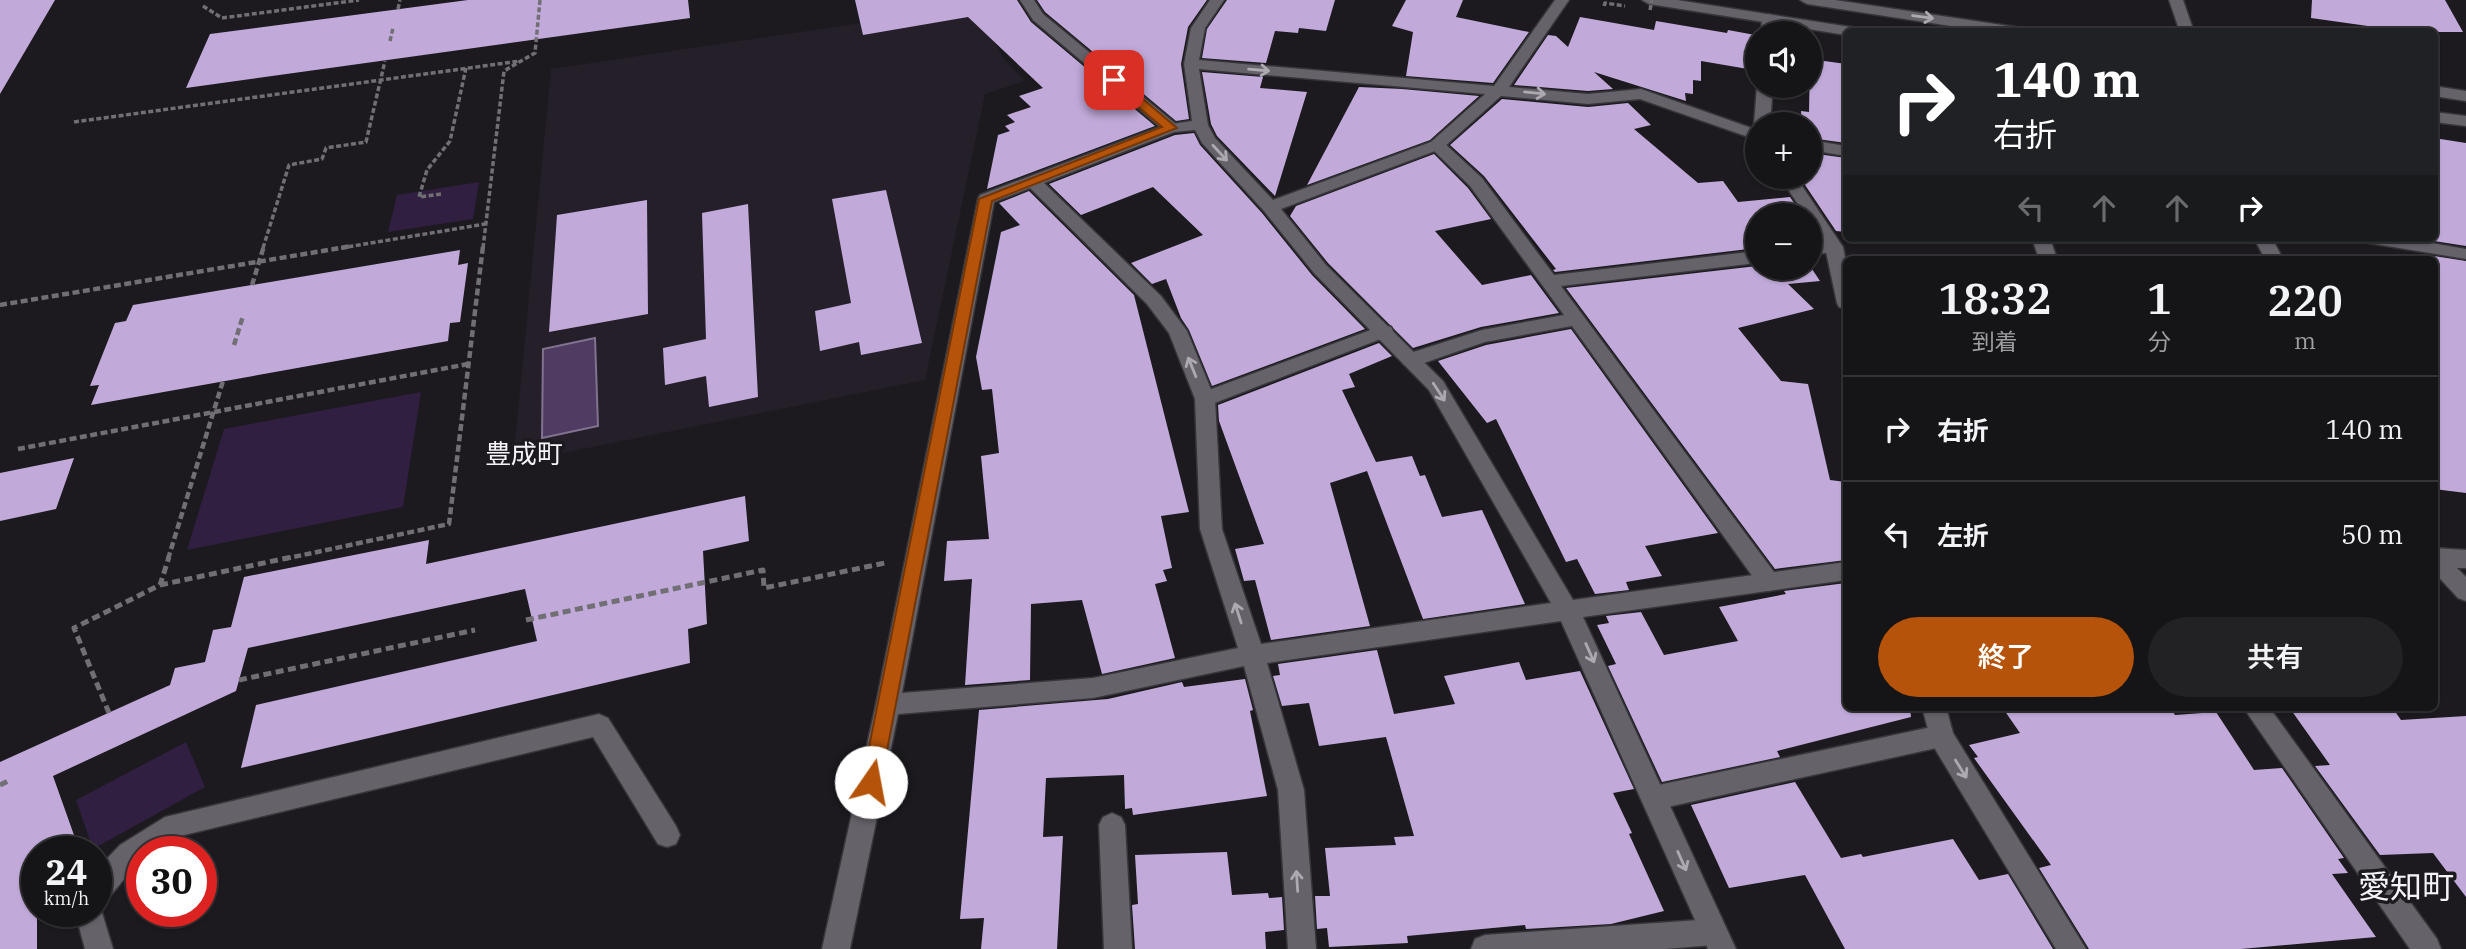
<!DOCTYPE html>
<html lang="ja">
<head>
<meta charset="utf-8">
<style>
  body { margin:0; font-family:"IBM Plex Serif","Noto Sans JP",serif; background:#222124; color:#f1f3f6; height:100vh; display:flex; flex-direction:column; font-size:26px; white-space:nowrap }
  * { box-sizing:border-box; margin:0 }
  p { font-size:23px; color:#9d9ea1 }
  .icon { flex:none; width:38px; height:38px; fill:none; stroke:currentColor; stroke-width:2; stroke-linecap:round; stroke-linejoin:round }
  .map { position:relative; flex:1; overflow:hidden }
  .sheet { position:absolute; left:1843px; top:256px; width:595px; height:455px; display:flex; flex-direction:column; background:#151417; border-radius:10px; box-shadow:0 2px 5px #0004,0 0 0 2px #343336 }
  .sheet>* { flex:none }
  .top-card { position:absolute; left:1843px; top:28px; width:595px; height:214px; border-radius:10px; box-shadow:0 2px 5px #0004,0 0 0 2px #343336; background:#202124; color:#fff; overflow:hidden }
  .controls { position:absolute; left:1745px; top:21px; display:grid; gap:14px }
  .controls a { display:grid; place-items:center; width:77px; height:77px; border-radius:50%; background:#151417; box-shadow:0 2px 5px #0004,0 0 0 2px #343336; font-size:35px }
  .speed { position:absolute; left:21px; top:836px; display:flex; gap:14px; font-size:35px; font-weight:700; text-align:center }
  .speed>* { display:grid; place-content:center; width:91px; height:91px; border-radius:50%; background:#151417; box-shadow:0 2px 5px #0004,0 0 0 2px #343336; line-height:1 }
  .speed small { font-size:18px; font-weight:400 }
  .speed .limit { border:10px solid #d22; background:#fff; color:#111 }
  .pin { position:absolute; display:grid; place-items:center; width:60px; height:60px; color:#fff; margin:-30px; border-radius:14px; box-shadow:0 4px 10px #0006 }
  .me { position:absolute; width:77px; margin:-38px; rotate:12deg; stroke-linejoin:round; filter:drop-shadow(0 0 5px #0008) }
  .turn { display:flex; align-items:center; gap:24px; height:147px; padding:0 35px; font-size:32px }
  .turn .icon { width:91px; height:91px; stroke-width:2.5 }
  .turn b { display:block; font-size:49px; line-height:60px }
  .lanes { display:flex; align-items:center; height:66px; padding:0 35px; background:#0003; justify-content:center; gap:35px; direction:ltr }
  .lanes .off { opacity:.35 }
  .eta { display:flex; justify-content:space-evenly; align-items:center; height:119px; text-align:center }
  .eta b { font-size:42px; font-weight:600; line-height:49px }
  .button { display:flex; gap:14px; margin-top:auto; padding:14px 35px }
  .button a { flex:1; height:80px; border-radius:42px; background:#b45309; color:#fff; font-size:28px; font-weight:600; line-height:80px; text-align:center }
  .button a+a { background:#222124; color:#f1f3f6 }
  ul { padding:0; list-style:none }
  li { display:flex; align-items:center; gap:21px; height:105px; padding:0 35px; border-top:2px solid #343336 }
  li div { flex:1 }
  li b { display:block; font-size:26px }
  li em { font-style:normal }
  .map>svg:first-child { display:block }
</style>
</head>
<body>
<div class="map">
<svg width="2466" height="949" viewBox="0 0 2466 949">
  <rect width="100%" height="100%" fill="#1c1a1f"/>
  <path fill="#251f2a" d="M 975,6 L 1003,58 L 1025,81 L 985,94 L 925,380 L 513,463 L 551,69 Z"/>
  <path fill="#301f40" d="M 479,182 L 473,219 L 388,232 L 397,195 Z
    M 421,392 L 403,507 L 187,550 L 224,429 Z
    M 186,742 L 205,787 L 93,849 L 76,800 Z"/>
  <path fill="#503b63" stroke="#81728f" stroke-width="2" d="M 595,338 L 598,426 L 542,438 L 543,349 Z"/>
  <path fill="#c1aada" d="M 0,0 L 55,0 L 0,94 Z
    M 468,0 L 688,0 L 690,18 L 186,88 L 210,34 Z
    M 855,0 L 1017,0 L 1031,22 L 1155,126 L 987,189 L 998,135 L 1010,131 L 1005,126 L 1015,122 L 1007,115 L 1031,107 L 1019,96 L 1043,88 L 968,17 L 863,35 Z
    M 1037,0 L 1207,0 L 1188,27 L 1181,64 L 1189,119 L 1176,121 L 1045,12 Z
    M 1227,0 L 1335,0 L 1326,31 L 1299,28 L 1298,33 L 1275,31 L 1266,63 L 1202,58 L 1207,29 Z
    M 1406,0 L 1463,0 L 1456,17 L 1529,32 L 1493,83 L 1406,76 L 1413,32 L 1392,26 Z
    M 2312,0 L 2445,0 L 2463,32 L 2378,32 L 2375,27 L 2311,18 Z
    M 1580,17 L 1654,30 L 1656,21 L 1727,33 L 1728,30 L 1755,35 L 1748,69 L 1701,61 L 1701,81 L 1693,80 L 1693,94 L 1685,93 L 1686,101 L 1594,72 L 1613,89 L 1588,91 L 1514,85 L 1548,35 L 1556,36 L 1568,47 Z
    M 1810,59 L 1846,64 L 1846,143 L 1810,138 L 1810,124 L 1802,124 L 1801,111 L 1809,112 Z
    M 1202,72 L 1263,77 L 1260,88 L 1307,92 L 1275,196 L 1217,136 L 1211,124 Z
    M 1359,87 L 1402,89 L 1479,96 L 1430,140 L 1307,185 Z
    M 1502,99 L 1588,107 L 1628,103 L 1651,125 L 1634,129 L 1698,183 L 1723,181 L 1738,202 L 1790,197 L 1802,215 L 1757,215 L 1757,248 L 1555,272 L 1553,270 L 1556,269 L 1484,176 L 1450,145 Z
    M 1194,133 L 1200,145 L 1262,213 L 1312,275 L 1365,329 L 1212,386 L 1189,330 L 1181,318 L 1166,279 L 1152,284 L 1131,263 L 1203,235 L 1153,187 L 1081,215 L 1049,184 L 1175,135 Z
    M 2434,138 L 2466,143 L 2466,246 L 2434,241 Z
    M 1810,153 L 1846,158 L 1846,232 L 1836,231 L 1803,182 L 1803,177 L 1810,177 Z
    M 1434,154 L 1468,188 L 1491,219 L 1435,231 L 1482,285 L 1531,275 L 1559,313 L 1481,327 L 1413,348 L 1328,263 L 1290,216 L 1296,206 Z
    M 886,190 L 922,343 L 861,355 L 859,342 L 820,351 L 815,311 L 851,303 L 832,199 Z
    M 1029,191 L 1134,295 L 1189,512 L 1161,516 L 1172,568 L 1163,570 L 1167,581 L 1155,584 L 1175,658 L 1102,674 L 1082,600 L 1031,604 L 1030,680 L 965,685 L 972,579 L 944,581 L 947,541 L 989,539 L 981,456 L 999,453 L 992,389 L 982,390 L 976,357 L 1001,232 L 1020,225 L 999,203 Z
    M 647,200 L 648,314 L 549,332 L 557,215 Z
    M 748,204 L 758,397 L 709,407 L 706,376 L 665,385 L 663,348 L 706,339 L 702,213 Z
    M 460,250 L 458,265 L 468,263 L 460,322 L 450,323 L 448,341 L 91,405 L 99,385 L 90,386 L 115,323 L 126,321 L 133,305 Z
    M 2434,256 L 2466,261 L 2466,493 L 2434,489 Z
    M 1757,266 L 1810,266 L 1820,281 L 1788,284 L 1814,309 L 1738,328 L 1781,381 L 1808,384 L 1830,480 L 1846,482 L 1846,560 L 1775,569 L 1566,288 Z
    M 1571,329 L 1718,533 L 1645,546 L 1662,576 L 1626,582 L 1629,590 L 1595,594 L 1577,559 L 1566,562 L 1496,419 L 1487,423 L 1438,361 L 1486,345 Z
    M 1379,343 L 1392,356 L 1349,374 L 1355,387 L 1342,390 L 1376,462 L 1412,456 L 1420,476 L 1425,475 L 1442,517 L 1482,510 L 1525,604 L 1423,619 L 1367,471 L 1330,483 L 1370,626 L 1271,640 L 1255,580 L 1244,581 L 1235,549 L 1264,544 L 1219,421 L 1218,405 Z
    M 74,458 L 56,509 L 0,521 L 0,473 Z
    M 745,496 L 749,541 L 703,551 L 707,624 L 688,629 L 690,663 L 241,768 L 256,705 L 537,641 L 525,589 L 248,648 L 236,691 L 53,776 L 80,852 L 37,852 L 37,949 L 0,949 L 0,762 L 170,685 L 175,668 L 205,662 L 213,630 L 231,627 L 244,577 L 429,540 L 426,564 Z
    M 1846,583 L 1846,707 L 1910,707 L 1911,717 L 1777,751 L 1780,757 L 1662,782 L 1608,666 L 1616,664 L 1597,625 L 1609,623 L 1606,616 L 1641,612 L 1664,655 L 1738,641 L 1719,607 L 1786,594 L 1784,591 Z
    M 1377,650 L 1394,714 L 1455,704 L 1444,676 L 1519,662 L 1526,680 L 1580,671 L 1634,789 L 1613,793 L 1632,833 L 1629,834 L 1664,911 L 1611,924 L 1526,929 L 1525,925 L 1407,936 L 1408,943 L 1329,947 L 1327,928 L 1317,929 L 1315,896 L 1330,896 L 1325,848 L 1396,845 L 1394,837 L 1414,836 L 1386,737 L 1319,746 L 1309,703 L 1282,706 L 1273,676 L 1280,675 L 1278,664 Z
    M 1245,679 L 1253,710 L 1250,711 L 1267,796 L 1133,815 L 1132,808 L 1125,809 L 1124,775 L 1046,778 L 1043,837 L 1063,836 L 1057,949 L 981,949 L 984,918 L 960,919 L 979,710 L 1108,699 L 1182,682 L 1184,687 Z
    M 2002,707 L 2170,707 L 2175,715 L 2216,712 L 2254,770 L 2282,768 L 2344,858 L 2338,859 L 2348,873 L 2332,874 L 2376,937 L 2241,949 L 2089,949 L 2039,868 L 2051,865 L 1974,758 L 1978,757 L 1969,745 L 2020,733 Z
    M 2289,707 L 2392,707 L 2401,720 L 2466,716 L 2466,897 L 2433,853 L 2380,855 L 2315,766 L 2330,765 Z
    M 1795,782 L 1841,858 L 1861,854 L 1863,857 L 1953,839 L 1979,880 L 2008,874 L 2053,949 L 1845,949 L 1805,875 L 1729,888 L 1691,805 Z
    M 1227,852 L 1232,895 L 1268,893 L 1269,898 L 1282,897 L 1284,930 L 1265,932 L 1266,949 L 1135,949 L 1132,905 L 1138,904 L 1135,855 Z"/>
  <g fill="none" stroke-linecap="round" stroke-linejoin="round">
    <g stroke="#363539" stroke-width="3">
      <path id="lane" d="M 1020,0 L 1034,0 L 1043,14 L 1177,125 L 1179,128 L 1177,131 L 1165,131 L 1033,20 Z
        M 1437,140 L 1443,142 L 1482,178 L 1554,275 L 1757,251 L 1757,263 L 1561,286 L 1777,576 L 1780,582 L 1777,588 L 1769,591 L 1761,588 L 1572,326 L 1485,342 L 1418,365 L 1404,365 L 1401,360 L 1404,355 L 1482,330 L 1564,315 L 1470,186 L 1431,148 L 1429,145 L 1431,142 Z
        M 1834,242 L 1843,247 L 1840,251 L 1810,255 L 1810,245 Z
        M 1384,325 L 1391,327 L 1393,331 L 1391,335 L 1212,404 L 1198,404 L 1195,399 L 1198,394 Z
        M 599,714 L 608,718 L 676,826 L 680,835 L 676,844 L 667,847 L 658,844 L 593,737 L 180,836 L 152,852 L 142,852 L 142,860 C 130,869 106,904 100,906 L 113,949 L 85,949 L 75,912 L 96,912 L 96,870 L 120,845 L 165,817 Z
        M 1941,725 L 1950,728 L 1953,736 L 1950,744 L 1941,747 L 1654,810 L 1645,806 L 1641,798 L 1645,790 L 1654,786 Z
        M 1112,813 L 1121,817 L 1125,825 L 1132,949 L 1104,949 L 1099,825 L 1103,817 Z
        M 1713,919 L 1723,923 L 1727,932 L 1723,941 L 1713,945 L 1665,949 L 1471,949 L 1475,939 L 1485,935 Z"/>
    </g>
    <g stroke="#363539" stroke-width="3">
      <path id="street" d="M 1210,0 L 1224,0 L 1205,28 L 1199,60 L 1494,86 L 1555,0 L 1569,0 L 1509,87 L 1588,94 L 1641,89 L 1757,130 L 1757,140 L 1640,99 L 1588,104 L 1501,96 L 1443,148 L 1281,209 L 1326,265 L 1443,381 L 1573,600 L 1846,562 L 1846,580 L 1583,617 L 1736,949 L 1708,949 L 1561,621 L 1267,663 L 1304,790 L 1316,949 L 1288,949 L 1278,790 L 1244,666 L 1093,698 L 898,714 L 850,949 L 822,949 L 876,704 L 978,199 L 980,195 L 1165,125 L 1192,121 L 1184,64 L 1191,28 ZM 1199,69 L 1485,94 L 1431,142 L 1273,200 L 1215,138 L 1208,125 ZM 1195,130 L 1202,143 L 1264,211 L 1314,273 L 1429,390 L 1551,603 L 1261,644 L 1222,529 L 1215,399 L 1187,331 L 1161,296 L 1044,183 L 1174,132 ZM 1030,188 L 1147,304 L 1169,333 L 1195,399 L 1200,529 L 1238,648 L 1093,678 L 902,693 L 994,202 Z
        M 2169,0 L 2183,0 L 2194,32 L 2180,32 Z
        M 1769,14 L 1776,18 L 1775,33 L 1761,33 L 1762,18 Z
        M 1757,86 L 1773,86 L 1770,124 L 1757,124 L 1757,128 L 1754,124 Z
        M 1810,140 L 1846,146 L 1846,156 L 1810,150 Z
        M 1780,177 L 1796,177 L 1843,247 L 1846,262 L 1846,309 L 1839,307 L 1837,303 L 1825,247 L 1810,223 L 1810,215 L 1805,215 Z
        M 2032,238 L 2050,238 L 2057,259 L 2039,259 Z
        M 2254,238 L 2272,238 L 2283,259 L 2265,259 Z
        M 2360,238 L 2402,238 L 2466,249 L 2466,259 L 2369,243 Z
        M 2434,548 L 2466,550 L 2466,568 L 2457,568 L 2466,577 L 2466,601 L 2458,598 L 2434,572 Z
        M 1922,707 L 1946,707 L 1953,733 L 2086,949 L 2056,949 L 1932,744 Z
        M 2243,707 L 2269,707 L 2437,939 L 2441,949 L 2410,949 Z"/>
    </g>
    <g stroke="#363539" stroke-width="3">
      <path id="secondary" d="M 1642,0 L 1677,0 L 1857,28 L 1864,32 L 1846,32 L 1846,35 L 1649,4 Z
        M 1800,0 L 1835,0 L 2022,28 L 2029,32 L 1990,32 L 1807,4 Z
        M 2434,86 L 2466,91 L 2466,101 L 2434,96 Z
        M 2434,112 L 2466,116 L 2466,126 L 2434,122 Z"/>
    </g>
    <path stroke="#716f74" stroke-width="3.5" stroke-dasharray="5 2.5" stroke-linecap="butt" d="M 203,6 L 222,18 L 359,0
      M 1604,6 L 1605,3 L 1625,6
      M 398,9 L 400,0
      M 390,41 L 393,28
      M 74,122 L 520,61
      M 441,194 L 419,197 L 427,170 L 450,141 L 466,68
      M 263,248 L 289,165 L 322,159 L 326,148 L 366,142 L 385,61
      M 341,248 L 485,224
      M 483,248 L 504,71 L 535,53 L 540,0"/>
    <path stroke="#716f74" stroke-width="4.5" stroke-dasharray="7 3.5" stroke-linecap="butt" d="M 252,285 L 264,246
      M 0,305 L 352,246
      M 234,345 L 243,316
      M 18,449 L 468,364
      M 168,559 L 223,381
      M 284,559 L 449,524 L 483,246"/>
    <path stroke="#716f74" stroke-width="5" stroke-dasharray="8 4.5" stroke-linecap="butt" d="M 160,585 L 292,557
      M 526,620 L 763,570 L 764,588 L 885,563
      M 239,680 L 475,630
      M 109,713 L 74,628 L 160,585 L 169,557
      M 0,785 L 8,781"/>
    <use href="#lane" fill="#656269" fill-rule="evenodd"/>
    <use href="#street" fill="#656269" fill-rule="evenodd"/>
    <use href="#secondary" fill="#656269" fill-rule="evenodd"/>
    <path stroke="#716f74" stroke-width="3.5" stroke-dasharray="5 2.5" stroke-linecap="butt" d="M 1650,10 L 1652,0"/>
  </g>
  <defs><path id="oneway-shaft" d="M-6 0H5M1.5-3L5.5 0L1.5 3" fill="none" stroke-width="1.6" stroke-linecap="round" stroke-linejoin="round" transform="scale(1.75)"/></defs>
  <g stroke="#acaab0">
    <use href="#oneway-shaft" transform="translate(1923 17) rotate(8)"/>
    <use href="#oneway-shaft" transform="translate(1259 70) rotate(5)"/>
    <use href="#oneway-shaft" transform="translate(1535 93) rotate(6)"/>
    <use href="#oneway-shaft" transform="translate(1220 153) rotate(47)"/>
    <use href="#oneway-shaft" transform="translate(1192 367) rotate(-112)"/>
    <use href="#oneway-shaft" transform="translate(1439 392) rotate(57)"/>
    <use href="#oneway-shaft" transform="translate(1238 613) rotate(-108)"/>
    <use href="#oneway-shaft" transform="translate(1590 653) rotate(66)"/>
    <use href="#oneway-shaft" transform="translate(1961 769) rotate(58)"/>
    <use href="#oneway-shaft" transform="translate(1682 861) rotate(66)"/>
    <use href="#oneway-shaft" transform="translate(1297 881) rotate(-94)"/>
  </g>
  <path fill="#b45309" stroke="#753606" stroke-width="2" d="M 1110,78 L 1118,78 L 1177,128 L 992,201 L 881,782 L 878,788 L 871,790 L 864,788 L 862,782 L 979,199 L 1162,127 L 1110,83 Z"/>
  <g text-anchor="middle" stroke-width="7" stroke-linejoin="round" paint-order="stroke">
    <g font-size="26" fill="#f4f3f7" stroke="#1c1a1f">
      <text x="524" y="463">豊成町</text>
    </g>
    <g font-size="32" fill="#f4f3f7" stroke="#1c1a1f">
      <text x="2406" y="898">愛知町</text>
    </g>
  </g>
</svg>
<div class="controls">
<a><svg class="icon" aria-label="sound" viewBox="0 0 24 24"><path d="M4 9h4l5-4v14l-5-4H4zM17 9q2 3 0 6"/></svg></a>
<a>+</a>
<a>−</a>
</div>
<div class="speed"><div>24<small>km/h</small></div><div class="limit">30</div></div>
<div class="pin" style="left:1114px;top:80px;background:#d93025"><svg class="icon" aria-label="arrive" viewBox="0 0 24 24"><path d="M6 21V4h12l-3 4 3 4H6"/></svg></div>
<svg class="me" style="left:871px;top:782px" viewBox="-20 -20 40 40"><circle r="19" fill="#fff"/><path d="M0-13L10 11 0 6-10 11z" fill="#b45309"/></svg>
<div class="top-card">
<div class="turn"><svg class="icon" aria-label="right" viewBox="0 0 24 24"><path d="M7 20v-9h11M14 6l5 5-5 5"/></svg><div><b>140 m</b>右折</div></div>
<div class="lanes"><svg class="icon off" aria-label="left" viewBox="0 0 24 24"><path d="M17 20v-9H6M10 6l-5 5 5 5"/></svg><svg class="icon off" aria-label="ahead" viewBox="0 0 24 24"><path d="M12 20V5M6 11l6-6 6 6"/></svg><svg class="icon off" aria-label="ahead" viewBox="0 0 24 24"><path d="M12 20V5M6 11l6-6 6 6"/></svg><svg class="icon" aria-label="right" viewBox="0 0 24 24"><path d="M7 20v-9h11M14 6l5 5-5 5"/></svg></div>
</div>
<section class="sheet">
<div class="eta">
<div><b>18:32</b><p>到着</p></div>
<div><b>1</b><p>分</p></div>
<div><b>220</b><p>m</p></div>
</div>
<ul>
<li><svg class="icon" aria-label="right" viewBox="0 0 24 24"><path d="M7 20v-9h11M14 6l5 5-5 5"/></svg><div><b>右折</b></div><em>140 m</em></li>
<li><svg class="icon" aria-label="left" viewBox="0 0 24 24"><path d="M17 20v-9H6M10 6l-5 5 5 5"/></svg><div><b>左折</b></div><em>50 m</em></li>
</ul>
<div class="button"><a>終了</a><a>共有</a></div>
</section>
</div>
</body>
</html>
